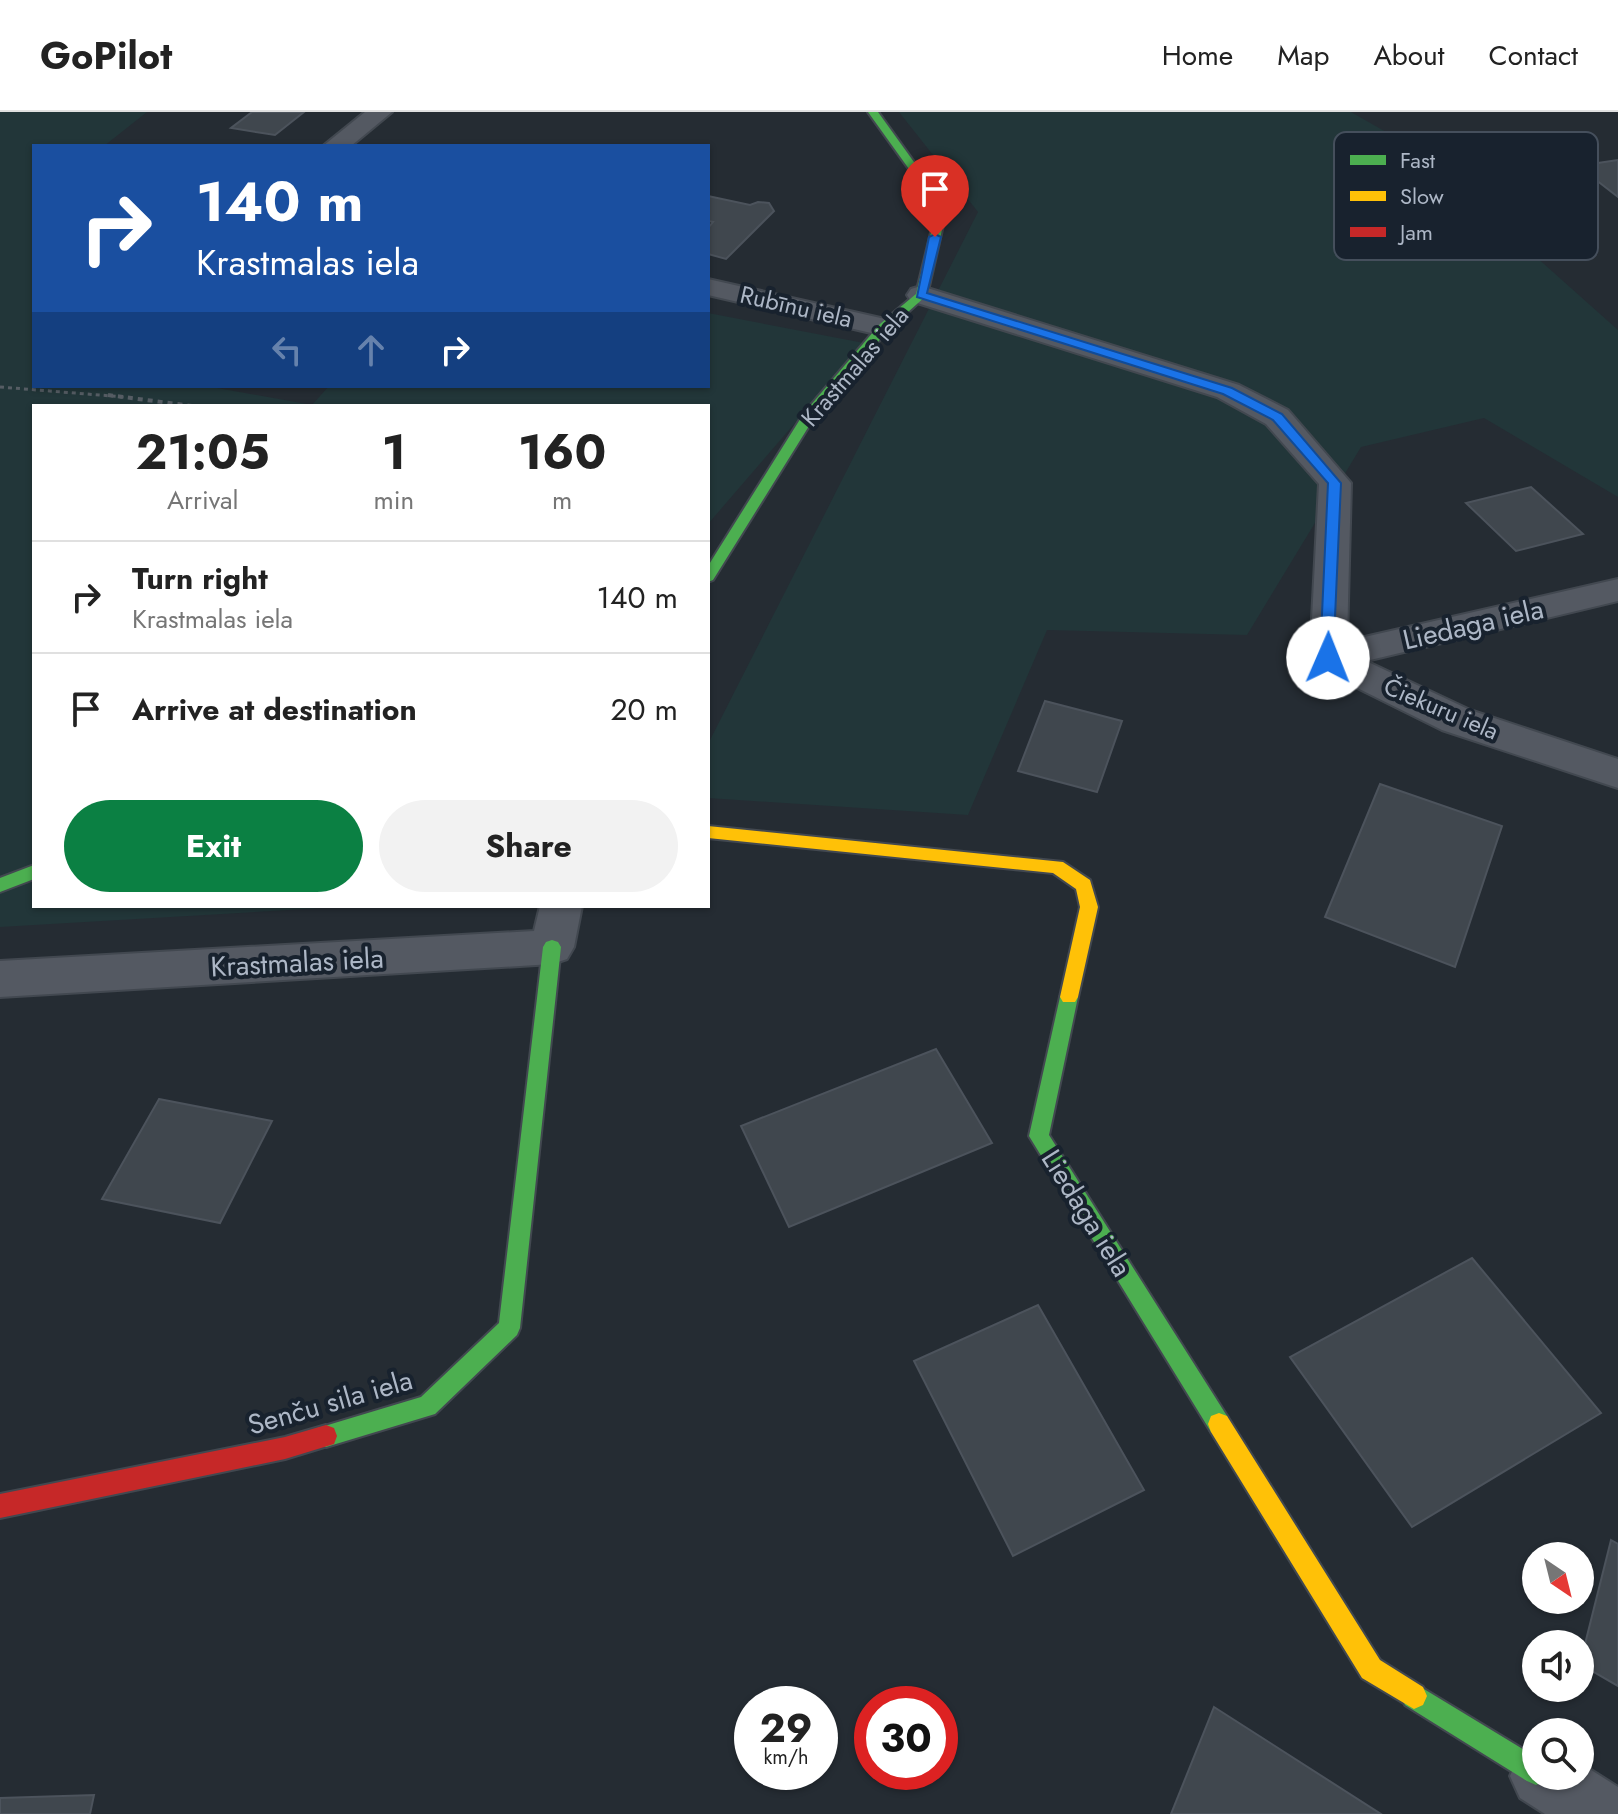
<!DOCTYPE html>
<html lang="en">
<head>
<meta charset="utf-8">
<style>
  body { margin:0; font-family:Jost,sans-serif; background:#f2f2f2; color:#222; height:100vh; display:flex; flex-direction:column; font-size:30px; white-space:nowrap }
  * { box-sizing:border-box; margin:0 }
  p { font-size:26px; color:#767676 }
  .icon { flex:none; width:44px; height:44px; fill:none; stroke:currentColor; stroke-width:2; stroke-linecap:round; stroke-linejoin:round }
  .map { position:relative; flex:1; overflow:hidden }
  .drawer { position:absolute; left:32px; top:292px; width:678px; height:504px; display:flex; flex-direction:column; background:#fff; border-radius:0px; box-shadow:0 2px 6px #0004 }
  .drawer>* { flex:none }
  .guide { position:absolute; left:32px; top:32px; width:678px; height:244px; border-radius:0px; box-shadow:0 2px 6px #0004; background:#1a4fa0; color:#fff; overflow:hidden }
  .needle { width:52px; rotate:145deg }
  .buttons { position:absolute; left:1522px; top:1430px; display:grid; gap:16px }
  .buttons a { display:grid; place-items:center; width:72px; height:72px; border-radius:50%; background:#fff; box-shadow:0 2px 6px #0004; font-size:40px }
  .speed { position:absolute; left:734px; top:1574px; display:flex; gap:16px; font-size:40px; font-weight:700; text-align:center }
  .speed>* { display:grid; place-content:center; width:104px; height:104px; border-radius:50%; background:#fff; box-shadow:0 2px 6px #0004; line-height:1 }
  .speed small { font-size:20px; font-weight:400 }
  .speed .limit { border:12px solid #d22; background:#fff; color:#111 }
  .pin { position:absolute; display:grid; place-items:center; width:68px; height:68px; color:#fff; margin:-82px -34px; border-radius:50% 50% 50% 0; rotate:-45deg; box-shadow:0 0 8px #0007 }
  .pin .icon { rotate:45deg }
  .me { position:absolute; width:88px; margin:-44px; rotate:1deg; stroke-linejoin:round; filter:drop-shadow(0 0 6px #0008) }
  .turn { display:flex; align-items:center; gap:28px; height:168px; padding:0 32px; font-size:36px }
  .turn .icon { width:104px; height:104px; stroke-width:2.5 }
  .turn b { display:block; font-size:56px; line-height:68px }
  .lanes { display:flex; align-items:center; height:76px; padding:0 32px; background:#0003; justify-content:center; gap:40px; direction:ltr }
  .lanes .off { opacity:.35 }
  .eta { display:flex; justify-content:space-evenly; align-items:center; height:136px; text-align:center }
  .eta b { font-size:48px; font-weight:700; line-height:56px }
  .action { display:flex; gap:16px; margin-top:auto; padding:16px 32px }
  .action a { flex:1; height:92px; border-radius:48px; background:#0b8043; color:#fff; font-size:32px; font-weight:700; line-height:92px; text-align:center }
  .action a+a { background:#f2f2f2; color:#222 }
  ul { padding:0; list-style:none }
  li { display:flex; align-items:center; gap:24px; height:112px; padding:0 32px; border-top:2px solid #e0e0e0 }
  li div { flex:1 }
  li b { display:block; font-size:30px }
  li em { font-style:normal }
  header { display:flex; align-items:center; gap:48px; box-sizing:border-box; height:112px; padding:0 40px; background:#fff; border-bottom:2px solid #e0e0e0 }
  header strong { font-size:38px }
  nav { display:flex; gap:44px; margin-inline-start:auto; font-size:28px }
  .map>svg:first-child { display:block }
</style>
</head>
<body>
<header>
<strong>GoPilot</strong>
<nav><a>Home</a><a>Map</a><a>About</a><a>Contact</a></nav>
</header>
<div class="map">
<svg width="1618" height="1702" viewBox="0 0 1618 1702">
  <rect width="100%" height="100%" fill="#252c33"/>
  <path fill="#223639" d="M 0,0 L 147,0 L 104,34 L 34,34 L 34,274 L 206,274 L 312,293 L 329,274 L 708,274 L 708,201 L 864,231 L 708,412 L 708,294 L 34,294 L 34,794 L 356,794 L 0,815 Z
    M 899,0 L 1351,0 L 1414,36 L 1618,218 L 1618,385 L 1484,306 L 1361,335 L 1247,523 L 1047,518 L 968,703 L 708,686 L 708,632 L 978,100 Z"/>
  <path fill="#40474e" stroke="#4c535c" stroke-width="2" d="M 252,0 L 304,0 L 275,23 L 231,16 Z
    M 1618,48 L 1618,85 L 1578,54 Z
    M 708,84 L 750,93 L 758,90 L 769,91 L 774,99 L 726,147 L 708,142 L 708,116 L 713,110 L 708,109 Z
    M 1531,375 L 1583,422 L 1516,439 L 1466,391 Z
    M 1045,589 L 1122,609 L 1097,680 L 1018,659 Z
    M 1380,672 L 1502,714 L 1455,855 L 1325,805 Z
    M 936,937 L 992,1031 L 789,1115 L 741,1014 Z
    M 159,987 L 272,1009 L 220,1111 L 102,1087 Z
    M 1472,1146 L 1601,1301 L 1412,1415 L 1290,1245 Z
    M 1038,1193 L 1144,1378 L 1013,1444 L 914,1249 Z
    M 1611,1428 L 1618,1432 L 1618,1574 L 1580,1552 Z
    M 1214,1595 L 1381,1702 L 1171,1702 Z
    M 94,1683 L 90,1702 L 0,1702 L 0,1686 Z"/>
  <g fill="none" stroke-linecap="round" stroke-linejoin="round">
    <g stroke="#424850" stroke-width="4">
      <path id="street" d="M 365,0 L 392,0 L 351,34 L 323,34 Z
        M 708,167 L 894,209 L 899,215 L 894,221 L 884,224 L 708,183 Z
        M 921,174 L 1239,273 L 1288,298 L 1351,371 L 1347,529 L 1618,467 L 1618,489 L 1366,549 L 1470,598 L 1618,647 L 1618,676 L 1442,618 L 1315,555 L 1310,546 L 1319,372 L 1266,312 L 1217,285 L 911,189 L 907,183 L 911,177 Z
        M 540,794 L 582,794 L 574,835 L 567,847 L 552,852 L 0,885 L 0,849 L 534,819 Z
        M 1536,1635 L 1536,1664 L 1580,1664 L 1580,1651 L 1618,1675 L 1618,1702 L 1545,1702 L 1520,1686 L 1510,1664 L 1520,1642 Z"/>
    </g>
    <g stroke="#424850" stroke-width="4">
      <path id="fast" d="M 868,0 L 878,0 L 947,96 L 927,183 L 888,218 L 814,306 L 713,468 L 708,470 L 708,454 L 804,301 L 880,212 L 916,182 L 937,96 Z
        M 34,753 L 34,767 L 0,780 L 0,766 Z
        M 552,828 L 558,830 L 561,835 L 520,1216 L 517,1223 L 435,1302 L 326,1335 L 318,1332 L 315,1324 L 318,1316 L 421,1285 L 499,1211 L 543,835 L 546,830 Z
        M 1069,877 L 1075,880 L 1078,885 L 1049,1023 L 1227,1304 L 1230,1312 L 1227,1320 L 1219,1323 L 1211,1320 L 1029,1024 L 1060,885 L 1063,880 Z
        M 1414,1571 L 1536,1645 L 1536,1664 L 1547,1664 L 1545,1669 L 1536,1673 L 1527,1669 L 1405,1593 L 1401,1584 L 1405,1575 Z"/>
    </g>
    <g stroke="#424850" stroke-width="4">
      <path id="slow" d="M 708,714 L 1063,750 L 1090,768 L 1098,795 L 1078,885 L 1075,890 L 1063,890 L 1060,885 L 1080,795 L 1076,777 L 1053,761 L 708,726 Z
        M 1219,1301 L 1227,1304 L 1380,1548 L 1423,1575 L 1427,1584 L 1423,1593 L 1414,1597 L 1362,1566 L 1211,1320 L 1208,1312 L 1211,1304 Z"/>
    </g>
    <g stroke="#424850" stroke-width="4">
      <path id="jam" d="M 326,1313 L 334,1316 L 337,1324 L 334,1332 L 285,1347 L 0,1406 L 0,1382 L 285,1325 Z"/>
    </g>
    <path stroke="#565d64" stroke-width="3" stroke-dasharray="4 4" stroke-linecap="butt" d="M 0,275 L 124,285"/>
    <path stroke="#565d64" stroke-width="4" stroke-dasharray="5 5" stroke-linecap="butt" d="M 108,283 L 192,294"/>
    <use href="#street" fill="#545962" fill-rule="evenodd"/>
    <use href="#fast" fill="#4caf50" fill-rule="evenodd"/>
    <use href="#slow" fill="#ffc107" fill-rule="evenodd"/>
    <use href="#jam" fill="#c62828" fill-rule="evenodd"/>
  </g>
  <path fill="#1a73e8" stroke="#114b97" stroke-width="2" d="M 935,122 L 941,125 L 927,181 L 1232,276 L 1282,302 L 1341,371 L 1333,550 L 1322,550 L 1320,546 L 1328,371 L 1273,308 L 1223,282 L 917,185 L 929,125 Z"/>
  <g text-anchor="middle" stroke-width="8" stroke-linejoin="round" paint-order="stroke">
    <g font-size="24" fill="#adb7c6" stroke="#18222e">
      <text transform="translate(796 195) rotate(13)" y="8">Rubīnu iela</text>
      <text transform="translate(855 255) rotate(-49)" y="8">Krastmalas iela</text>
      <text transform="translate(1441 597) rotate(23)" y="8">Čiekuru iela</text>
    </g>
    <g font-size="28" fill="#adb7c6" stroke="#18222e">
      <text transform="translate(1473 512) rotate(-13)" y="10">Liedaga iela</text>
      <text transform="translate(297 850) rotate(-3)" y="10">Krastmalas iela</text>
      <text transform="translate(1087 1101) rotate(58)" y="10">Liedaga iela</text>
      <text transform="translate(330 1290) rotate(-16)" y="10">Senču sila iela</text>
    </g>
  </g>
  <rect x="1334" y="20" width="264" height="128" rx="12" fill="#18222e" stroke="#454f5c" stroke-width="2"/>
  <rect x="1350" y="43" width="36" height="10" fill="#4caf50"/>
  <rect x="1350" y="79" width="36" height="10" fill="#ffc107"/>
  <rect x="1350" y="115" width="36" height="10" fill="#c62828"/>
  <g font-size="22" fill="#adb7c6">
    <text x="1400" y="56">Fast</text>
    <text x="1400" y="92">Slow</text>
    <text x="1400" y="128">Jam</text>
  </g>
</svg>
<div class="buttons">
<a><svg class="needle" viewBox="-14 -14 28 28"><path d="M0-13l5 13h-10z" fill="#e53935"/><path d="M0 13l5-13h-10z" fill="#767676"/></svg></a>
<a><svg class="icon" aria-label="sound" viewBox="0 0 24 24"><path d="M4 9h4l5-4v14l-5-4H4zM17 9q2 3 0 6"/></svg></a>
<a><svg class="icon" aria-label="search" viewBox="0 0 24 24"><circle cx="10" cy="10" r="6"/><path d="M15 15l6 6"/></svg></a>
</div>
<div class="speed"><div>29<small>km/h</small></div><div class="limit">30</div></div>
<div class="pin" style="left:935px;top:125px;background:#d93025"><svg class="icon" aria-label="arrive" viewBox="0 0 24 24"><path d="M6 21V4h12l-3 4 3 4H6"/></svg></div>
<svg class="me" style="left:1328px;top:546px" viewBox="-20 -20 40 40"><circle r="19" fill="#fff"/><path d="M0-13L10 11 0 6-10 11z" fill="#1a73e8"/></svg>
<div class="guide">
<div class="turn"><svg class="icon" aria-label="right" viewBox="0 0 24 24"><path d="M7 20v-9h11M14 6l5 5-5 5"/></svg><div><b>140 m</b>Krastmalas iela</div></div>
<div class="lanes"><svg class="icon off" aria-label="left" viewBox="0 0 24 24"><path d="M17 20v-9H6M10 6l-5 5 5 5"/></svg><svg class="icon off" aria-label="ahead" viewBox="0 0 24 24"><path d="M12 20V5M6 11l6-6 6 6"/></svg><svg class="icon" aria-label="right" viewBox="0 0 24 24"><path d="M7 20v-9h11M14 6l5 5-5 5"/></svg></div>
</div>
<section class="drawer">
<div class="eta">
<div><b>21:05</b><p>Arrival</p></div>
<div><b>1</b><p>min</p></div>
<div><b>160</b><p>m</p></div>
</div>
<ul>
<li><svg class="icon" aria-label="right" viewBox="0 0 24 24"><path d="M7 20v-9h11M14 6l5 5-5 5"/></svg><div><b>Turn right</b><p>Krastmalas iela</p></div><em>140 m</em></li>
<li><svg class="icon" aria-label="arrive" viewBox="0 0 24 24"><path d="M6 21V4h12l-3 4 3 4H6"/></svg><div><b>Arrive at destination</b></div><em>20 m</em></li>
</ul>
<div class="action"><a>Exit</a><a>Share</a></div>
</section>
</div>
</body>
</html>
